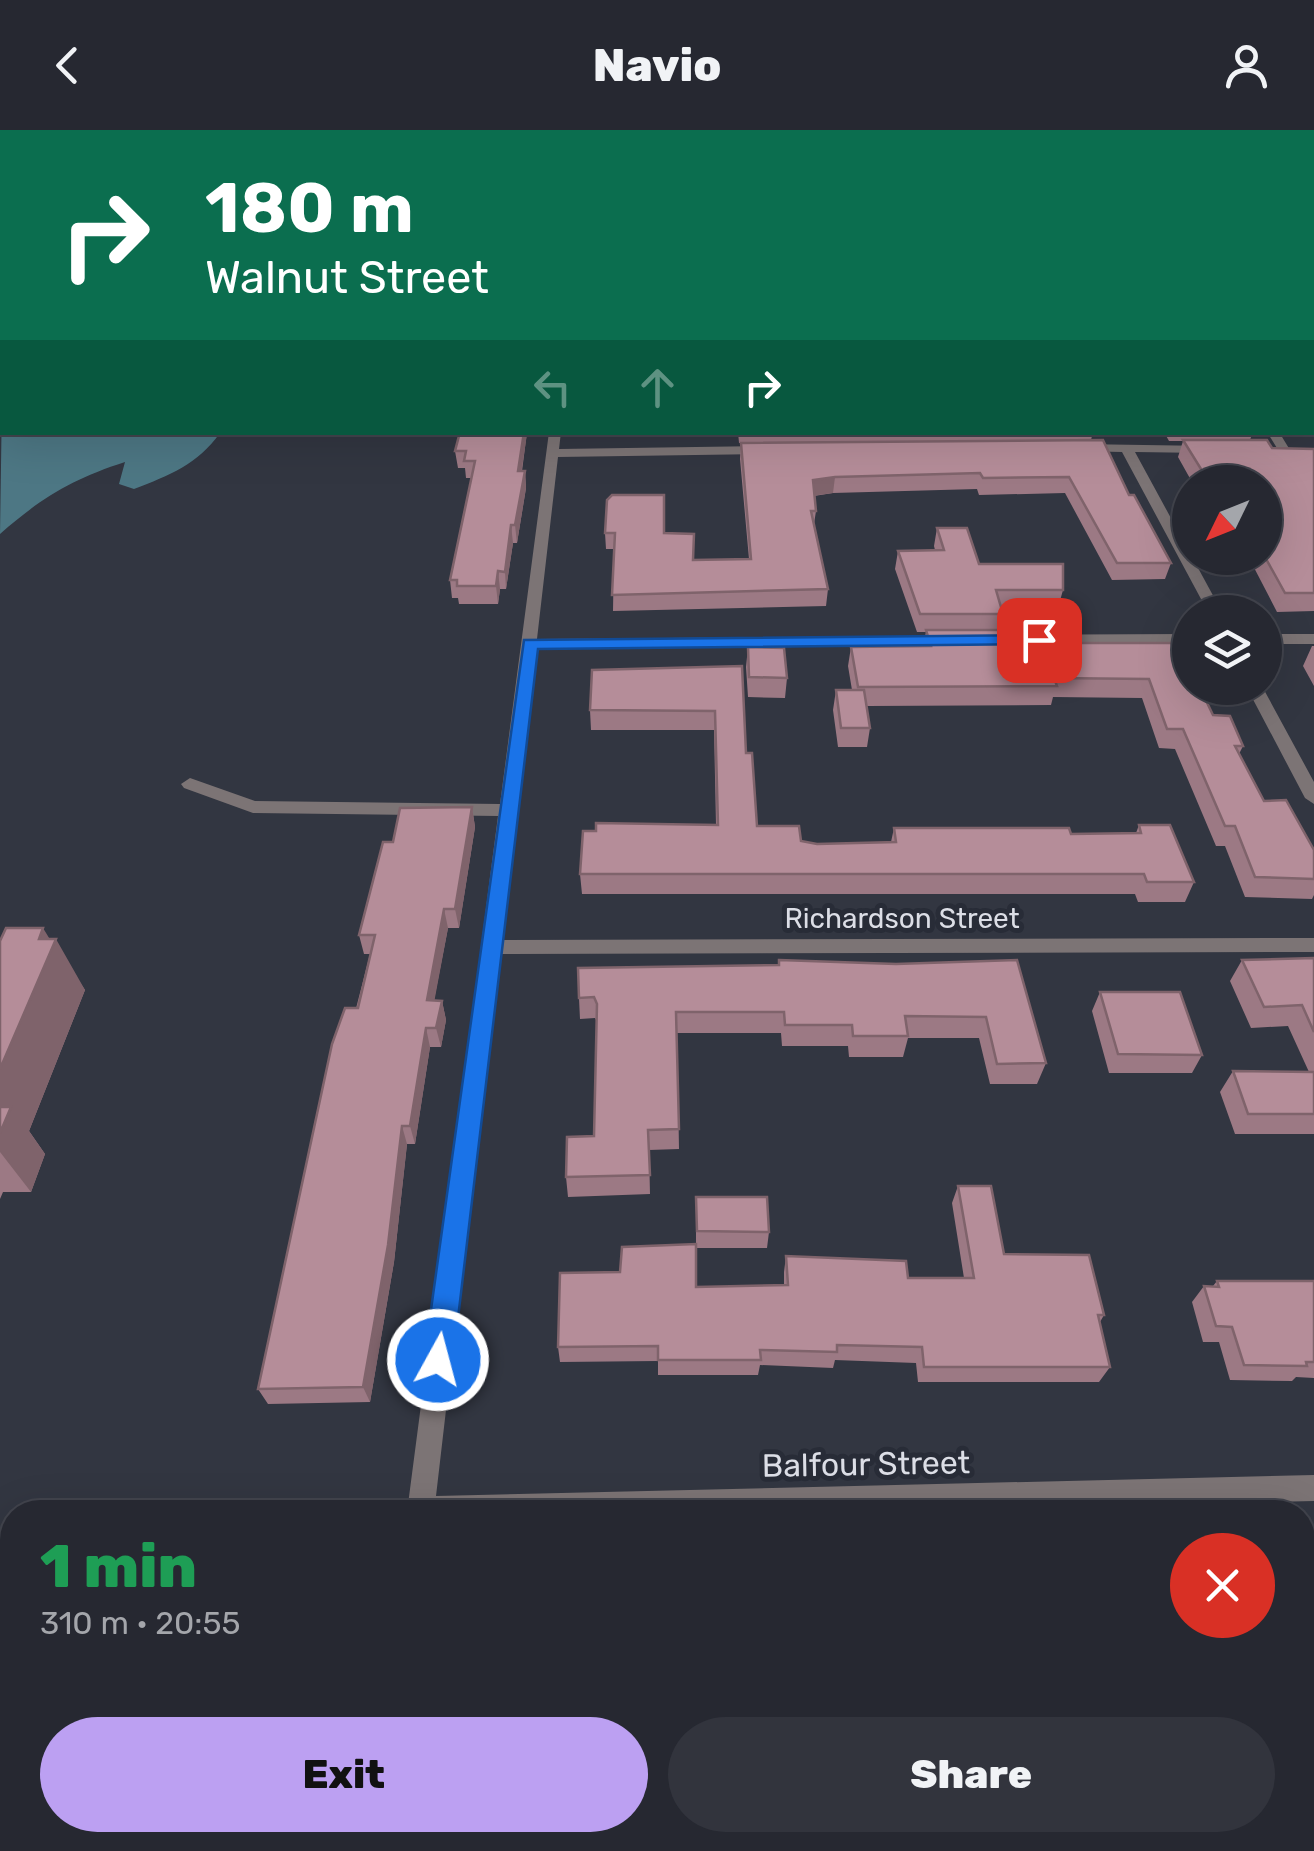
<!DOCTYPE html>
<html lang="en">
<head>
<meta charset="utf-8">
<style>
  body { margin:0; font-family:Rubik,sans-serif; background:#32343d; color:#f1f3f6; height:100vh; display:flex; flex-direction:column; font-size:38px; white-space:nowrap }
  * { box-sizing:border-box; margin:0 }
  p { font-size:32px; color:#a4a6ab }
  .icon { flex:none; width:55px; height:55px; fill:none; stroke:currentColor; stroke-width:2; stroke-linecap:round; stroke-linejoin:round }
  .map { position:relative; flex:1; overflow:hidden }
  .panel { position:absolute; left:0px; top:1370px; width:1315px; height:352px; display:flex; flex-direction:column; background:#262831; border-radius:40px 40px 0 0; box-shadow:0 10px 40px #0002,0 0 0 2px #42444d }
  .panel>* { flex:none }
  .hud { position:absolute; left:0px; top:0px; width:1315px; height:305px; box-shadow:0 10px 40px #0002,0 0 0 2px #42444d; background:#0b6e4f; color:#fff; overflow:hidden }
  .needle { width:65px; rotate:227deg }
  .tools { position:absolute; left:1172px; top:335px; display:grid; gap:20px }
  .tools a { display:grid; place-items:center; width:110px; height:110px; border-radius:50%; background:#262831; box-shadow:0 10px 40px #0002,0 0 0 2px #42444d; font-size:50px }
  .pin { position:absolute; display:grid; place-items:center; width:85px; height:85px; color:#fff; margin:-42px; border-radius:20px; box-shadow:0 5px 15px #0006 }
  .me { position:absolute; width:110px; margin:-55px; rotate:7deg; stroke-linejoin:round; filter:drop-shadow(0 0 8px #0008) }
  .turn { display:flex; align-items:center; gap:35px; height:210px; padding:0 40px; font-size:45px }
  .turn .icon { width:130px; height:130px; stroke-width:2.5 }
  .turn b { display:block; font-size:70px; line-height:85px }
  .lanes { display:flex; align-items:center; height:95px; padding:0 40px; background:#0003; justify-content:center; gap:50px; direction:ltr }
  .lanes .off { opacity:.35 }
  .round { display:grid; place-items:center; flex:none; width:105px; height:105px; border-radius:52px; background:#32343d }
  .headline { display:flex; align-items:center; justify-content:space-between; height:170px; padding:0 40px }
  h1 { font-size:60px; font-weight:800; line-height:75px; color:#1e9e55 }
  .primary-button { display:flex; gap:20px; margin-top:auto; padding:20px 40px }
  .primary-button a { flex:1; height:115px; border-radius:60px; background:#bca0f2; color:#111; font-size:40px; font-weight:800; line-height:115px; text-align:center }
  .primary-button a+a { background:#32343d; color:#f1f3f6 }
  header { display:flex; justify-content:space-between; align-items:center; height:130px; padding:0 40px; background:#262831; font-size:45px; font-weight:800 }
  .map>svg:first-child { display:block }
</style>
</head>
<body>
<header><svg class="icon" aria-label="back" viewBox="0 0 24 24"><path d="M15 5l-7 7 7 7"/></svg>Navio<svg class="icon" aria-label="person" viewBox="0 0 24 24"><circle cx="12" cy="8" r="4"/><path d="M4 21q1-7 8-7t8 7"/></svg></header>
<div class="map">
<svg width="1314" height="1721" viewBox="0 0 1314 1721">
  <rect width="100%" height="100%" fill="#323641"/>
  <path fill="#4c6854" d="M 0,0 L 266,0 L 2,2 L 0,193 Z
    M 806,0 L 1314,0 L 1314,33 L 1312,2 Z"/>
  <path fill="#4d7784" d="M 2,268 L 2,302 L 220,303 C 197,335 170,345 134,359 L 119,354 L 125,332 C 72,349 41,368 0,404 Z"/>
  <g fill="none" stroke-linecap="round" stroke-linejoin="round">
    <path fill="#7c7475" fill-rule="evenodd" d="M 549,302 L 561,302 L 559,319 L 765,316 L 771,320 L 765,324 L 558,327 L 537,509 L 948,506 L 956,511 L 948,516 L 536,519 L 501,810 L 1314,808 L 1314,822 L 499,824 L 436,1366 L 1314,1345 L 1314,1371 L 869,1382 L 407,1382 L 498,686 L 253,683 L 184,658 L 181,654 L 190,648 L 255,671 L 500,674 Z
      M 1267,302 L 1279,302 L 1290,320 L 1288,323 L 1280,323 Z
      M 1079,314 L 1209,316 L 1211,319 L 1205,323 L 1135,322 L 1222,482 L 1208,482 L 1122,322 L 1075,321 L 1073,318 Z
      M 1190,504 L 1190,514 L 987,515 L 979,510 L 987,505 Z
      M 1265,504 L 1314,504 L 1314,514 L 1265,514 Z
      M 1247,558 L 1263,558 L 1314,652 L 1314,674 L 1305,668 Z
      M 368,1710 L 400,1710 L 398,1721 L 366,1721 Z"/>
    <path fill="#a29698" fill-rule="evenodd" d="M 1312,36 L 1314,36 L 1314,42 L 1312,42 Z"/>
  </g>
  <path fill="#9c7984" d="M 1312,156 L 1314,156 L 1314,266 L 1312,264 Z
    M 460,302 L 527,302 L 522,341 L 525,341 L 526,358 L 517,413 L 513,413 L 506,459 L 500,459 L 498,474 L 459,474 L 458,468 L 452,468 L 450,450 L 472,348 L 466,348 L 465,338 L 458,338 L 455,321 Z
    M 738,302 L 1093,302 L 1091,310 L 1129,365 L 1171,433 L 1165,449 L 1112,450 L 1065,363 L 979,365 L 977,359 L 833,363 L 814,366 L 816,381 L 814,394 L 828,459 L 826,476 L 613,481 L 614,419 L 606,419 L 605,403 L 664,403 L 693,430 L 749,429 L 740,329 L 741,313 L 739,313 Z
    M 1164,302 L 1253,302 L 1250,310 L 1272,318 L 1314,319 L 1314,481 L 1277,482 L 1249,428 L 1242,428 L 1265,428 L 1265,352 L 1192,352 L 1178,327 L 1183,311 L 1169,311 Z
    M 937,398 L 979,434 L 1063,460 L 1058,478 L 1001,478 L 1003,484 L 999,500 L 1011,513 L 1178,513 L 1213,585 L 1243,616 L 1239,624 L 1264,671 L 1314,720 L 1314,765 L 1312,769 L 1245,767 L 1225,716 L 1216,716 L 1175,619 L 1159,618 L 1142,568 L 1053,567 L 1051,575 L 867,576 L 870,598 L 867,617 L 838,617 L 833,580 L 836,560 L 852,560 L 848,536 L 851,517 L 923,516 L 926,502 L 917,502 L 895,439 L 898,421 L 935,420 L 934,416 Z
    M 1312,516 L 1314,516 L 1314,556 L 1303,536 Z
    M 748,517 L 787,548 L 785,568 L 748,567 L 746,537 Z
    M 742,536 L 746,623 L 757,696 L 801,711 L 817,714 L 891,712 L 894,698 L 1071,704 L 1136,703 L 1139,695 L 1194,752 L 1185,772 L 1138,772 L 1135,764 L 582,764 L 580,744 L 716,695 L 714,600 L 591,600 L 590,580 Z
    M 472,677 L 475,697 L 459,798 L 448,798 L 434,870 L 442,871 L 446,890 L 441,917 L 430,917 L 415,1014 L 407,1014 L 394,1132 L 370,1272 L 268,1274 L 258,1259 L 370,824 L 364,824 L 359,805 L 393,712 Z
    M 50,809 L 85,860 L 29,1001 L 45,1024 L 31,1062 L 3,1062 L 0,1069 L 0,811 Z
    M 1314,828 L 1314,1004 L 1235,1004 L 1220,962 L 1233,941 L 1309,942 L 1288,896 L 1251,898 L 1230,851 L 1242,830 Z
    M 779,830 L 896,834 L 1017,830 L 1046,933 L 1037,954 L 990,954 L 979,908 L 908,908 L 903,927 L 849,927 L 848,916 L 782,916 L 781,903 L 677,903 L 679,1019 L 649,1020 L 650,1064 L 568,1067 L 566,1047 L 594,1006 L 597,892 L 595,888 L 580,889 L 579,868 L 778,835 Z
    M 1100,862 L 1202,925 L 1192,943 L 1109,943 L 1092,881 Z
    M 958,1056 L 1004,1124 L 1104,1185 L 1100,1192 L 1110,1237 L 1099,1252 L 918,1252 L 916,1233 L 835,1230 L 833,1238 L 760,1235 L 758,1245 L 658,1245 L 658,1231 L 560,1232 L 558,1217 L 696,1157 L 784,1156 L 784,1142 L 786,1126 L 908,1148 L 964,1148 L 952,1073 Z
    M 696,1067 L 769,1102 L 767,1118 L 696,1118 Z
    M 1217,1151 L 1314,1151 L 1314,1248 L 1296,1247 L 1292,1251 L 1230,1250 L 1219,1212 L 1203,1212 L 1192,1172 L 1204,1156 L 1213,1156 Z
    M 1302,1402 L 1314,1402 L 1314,1560 L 1302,1560 Z
    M 0,1510 L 12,1510 L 12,1682 L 0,1682 Z"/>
  <path fill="#7f636b" d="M 524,302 L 527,304 L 519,358 L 518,341 Z
    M 525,341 L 526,358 L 517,413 L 515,395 Z
    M 835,347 L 833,363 L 811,366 L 813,350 Z
    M 511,395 L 513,413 L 506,459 L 505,442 Z
    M 498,441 L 500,459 L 498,474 L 496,456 Z
    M 472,677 L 475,697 L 459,798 L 455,779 Z
    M 444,779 L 448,798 L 431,889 L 427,870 Z
    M 43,798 L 54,816 L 56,809 L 85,860 L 29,1001 L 45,1024 L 31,1062 L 0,1022 L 0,939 L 39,809 Z
    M 442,871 L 446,890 L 441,917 L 436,898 Z
    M 426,898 L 430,917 L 415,1014 L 410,996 Z
    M 402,996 L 407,1014 L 394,1132 L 370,1272 L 363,1257 Z
    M 0,1414 L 12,1423 L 12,1470 L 0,1508 Z"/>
  <path fill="#b58d99" stroke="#7f636b" stroke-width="2.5" d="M 1312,156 L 1314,156 L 1314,244 L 1312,242 Z
    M 460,302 L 524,302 L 518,341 L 525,341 L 515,395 L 511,395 L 505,442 L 498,441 L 496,456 L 457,456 L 457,450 L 450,450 L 475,331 L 464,331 L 466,321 L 455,321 Z
    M 1103,310 L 1129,365 L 1134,365 L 1171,433 L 1117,433 L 1069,347 L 983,348 L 980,343 L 835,347 L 813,350 L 816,381 L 811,381 L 828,459 L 612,465 L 615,403 L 605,403 L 607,370 L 612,365 L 664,365 L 664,403 L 694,404 L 693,430 L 751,429 L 741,313 Z
    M 1183,310 L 1267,310 L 1272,318 L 1314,319 L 1314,463 L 1285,463 L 1265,427 L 1265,352 L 1209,352 Z
    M 937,398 L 967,398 L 979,434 L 1063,434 L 1063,460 L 996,460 L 1003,484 L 920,484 L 898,421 L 944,420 Z
    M 926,500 L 1008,500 L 1011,513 L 1178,513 L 1190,538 L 1190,558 L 1200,558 L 1213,585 L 1230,586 L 1243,616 L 1235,616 L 1264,671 L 1286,670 L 1314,720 L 1314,749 L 1255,747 L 1235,696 L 1225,696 L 1183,599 L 1167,599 L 1149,549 L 1054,548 L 1057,556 L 858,557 L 851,517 L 931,516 Z
    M 748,517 L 784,518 L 787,548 L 749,547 Z
    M 742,536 L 746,623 L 752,623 L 757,696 L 799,696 L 801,711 L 817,714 L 896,712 L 894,698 L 1069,698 L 1071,704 L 1141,703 L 1139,695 L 1170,695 L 1194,752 L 1147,752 L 1144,744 L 580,744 L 583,701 L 596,701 L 596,693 L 718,695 L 715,581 L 590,580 L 592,540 Z
    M 836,560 L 864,560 L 870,598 L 841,598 Z
    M 472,677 L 455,779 L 444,779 L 427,870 L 442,871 L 436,898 L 426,898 L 410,996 L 402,996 L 388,1115 L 363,1257 L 258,1259 L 332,914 L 345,878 L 358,878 L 375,805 L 359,805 L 383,712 L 393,712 L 400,678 Z
    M 6,798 L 43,798 L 39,809 L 56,809 L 0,939 L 0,811 Z
    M 1314,828 L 1314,902 L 1302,875 L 1264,877 L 1242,830 Z
    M 779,830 L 896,834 L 1017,830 L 1046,933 L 997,934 L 986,887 L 905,886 L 908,906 L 853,906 L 852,895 L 785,895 L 784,882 L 676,882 L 679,999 L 648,1000 L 650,1045 L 566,1047 L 567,1007 L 594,1006 L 597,874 L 594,867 L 579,868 L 578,838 L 779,835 Z
    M 1100,862 L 1180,862 L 1202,925 L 1118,924 Z
    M 1233,941 L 1314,942 L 1314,984 L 1248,984 Z
    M 0,977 L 11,977 L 0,1003 Z
    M 958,1056 L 991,1056 L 1004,1124 L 1089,1125 L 1104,1185 L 1098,1185 L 1110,1237 L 924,1237 L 922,1217 L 837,1215 L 837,1222 L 760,1220 L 761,1230 L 658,1230 L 658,1216 L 558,1217 L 560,1143 L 620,1142 L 622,1117 L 696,1114 L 696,1157 L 788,1155 L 786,1126 L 906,1131 L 908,1148 L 974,1148 Z
    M 696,1067 L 767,1067 L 769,1102 L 697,1101 Z
    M 1217,1151 L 1314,1151 L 1314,1232 L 1306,1232 L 1307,1236 L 1244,1235 L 1232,1197 L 1216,1196 L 1204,1156 L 1219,1157 Z
    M 1302,1402 L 1314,1402 L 1314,1551 L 1302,1551 Z
    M 0,1510 L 12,1510 L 12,1668 L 0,1668 Z
    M 548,1710 L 652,1710 L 652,1721 L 548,1721 Z"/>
  <path fill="#1a73e8" stroke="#114b97" stroke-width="2.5" d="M 1039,505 L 1048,510 L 1045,514 L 538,519 L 453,1230 L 449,1239 L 438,1243 L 428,1239 L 424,1230 L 524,510 Z"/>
  <g text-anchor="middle" stroke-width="10" stroke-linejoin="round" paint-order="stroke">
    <g font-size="28" fill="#dcdee6" stroke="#282c37">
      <text x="902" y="798">Richardson Street</text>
    </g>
    <g font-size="32" fill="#dcdee6" stroke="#282c37">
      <text transform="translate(866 1334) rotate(-1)" y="11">Balfour Street</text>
    </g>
  </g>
</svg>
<div class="tools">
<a><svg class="needle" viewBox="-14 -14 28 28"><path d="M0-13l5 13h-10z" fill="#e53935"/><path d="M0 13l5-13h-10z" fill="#a4a6ab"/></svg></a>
<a><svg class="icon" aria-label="layers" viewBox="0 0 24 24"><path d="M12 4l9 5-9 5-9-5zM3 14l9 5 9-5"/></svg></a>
</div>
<div class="pin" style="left:1039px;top:510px;background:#d93025"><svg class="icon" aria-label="arrive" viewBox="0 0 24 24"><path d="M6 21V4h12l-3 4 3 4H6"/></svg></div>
<svg class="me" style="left:438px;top:1230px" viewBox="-20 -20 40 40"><circle r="17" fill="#1a73e8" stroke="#fff" stroke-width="3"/><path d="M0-11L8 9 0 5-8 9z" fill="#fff"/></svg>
<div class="hud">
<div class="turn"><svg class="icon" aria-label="right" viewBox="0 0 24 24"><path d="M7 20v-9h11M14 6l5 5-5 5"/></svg><div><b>180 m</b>Walnut Street</div></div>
<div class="lanes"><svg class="icon off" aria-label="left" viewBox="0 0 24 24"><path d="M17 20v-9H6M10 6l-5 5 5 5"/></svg><svg class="icon off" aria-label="ahead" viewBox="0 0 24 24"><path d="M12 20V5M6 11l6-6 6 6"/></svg><svg class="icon" aria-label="right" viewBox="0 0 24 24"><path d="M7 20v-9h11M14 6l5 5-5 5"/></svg></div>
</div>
<section class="panel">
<div class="headline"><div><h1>1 min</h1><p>310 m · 20:55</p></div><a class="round" style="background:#d93025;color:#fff"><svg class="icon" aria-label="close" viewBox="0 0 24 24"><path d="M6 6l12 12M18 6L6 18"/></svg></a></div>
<div class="primary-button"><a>Exit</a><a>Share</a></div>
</section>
</div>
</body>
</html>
